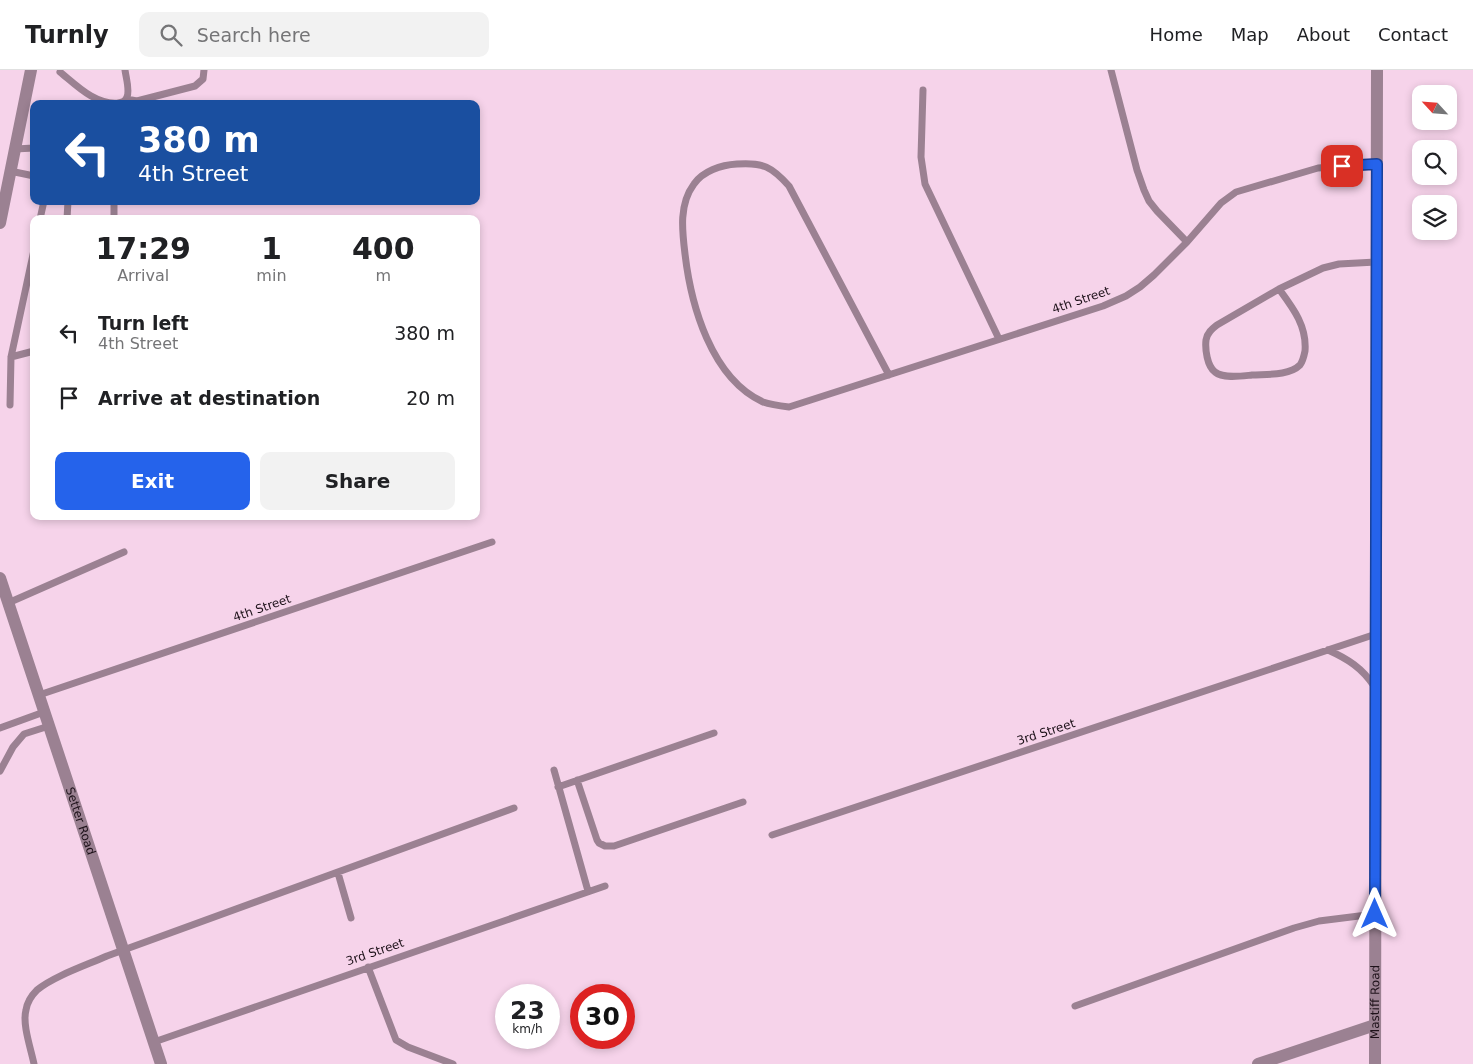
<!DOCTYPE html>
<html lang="en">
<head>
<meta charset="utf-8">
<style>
  body { margin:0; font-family:"DejaVu Sans",sans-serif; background:#f2f2f2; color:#202124; height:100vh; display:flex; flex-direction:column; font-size:19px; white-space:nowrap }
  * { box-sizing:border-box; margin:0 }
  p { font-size:16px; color:#757577 }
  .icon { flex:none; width:28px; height:28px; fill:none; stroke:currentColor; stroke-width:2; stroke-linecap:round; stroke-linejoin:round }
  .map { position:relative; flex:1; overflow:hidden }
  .side { position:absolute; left:30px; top:145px; width:450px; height:305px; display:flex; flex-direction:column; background:#fff; border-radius:10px; box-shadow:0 2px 8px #0003 }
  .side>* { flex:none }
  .banner { position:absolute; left:30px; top:30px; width:450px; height:105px; border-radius:10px; box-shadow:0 2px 8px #0003; background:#1a4fa0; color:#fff; overflow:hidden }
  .needle { width:32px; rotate:296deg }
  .buttons { position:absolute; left:1412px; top:15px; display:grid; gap:10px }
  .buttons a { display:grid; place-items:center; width:45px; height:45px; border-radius:10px; background:#fff; box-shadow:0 2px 8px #0003; font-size:25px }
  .speed { position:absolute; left:495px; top:914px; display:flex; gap:10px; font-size:25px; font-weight:700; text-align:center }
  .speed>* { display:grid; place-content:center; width:65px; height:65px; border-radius:50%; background:#fff; box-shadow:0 2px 8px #0003; line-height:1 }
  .speed small { font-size:12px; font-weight:400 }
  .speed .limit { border:8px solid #d22; background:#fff; color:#111 }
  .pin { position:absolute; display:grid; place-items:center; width:42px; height:42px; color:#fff; margin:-21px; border-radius:10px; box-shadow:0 2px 8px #0006 }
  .me { position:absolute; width:55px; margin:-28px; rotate:0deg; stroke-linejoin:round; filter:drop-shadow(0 0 4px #0008) }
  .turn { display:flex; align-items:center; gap:18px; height:105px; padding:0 25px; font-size:22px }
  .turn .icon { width:65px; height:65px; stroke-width:2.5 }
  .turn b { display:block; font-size:35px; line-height:42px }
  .eta { display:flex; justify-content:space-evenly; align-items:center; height:85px; text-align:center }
  .eta b { font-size:30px; font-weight:700; line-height:35px }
  .action { display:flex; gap:10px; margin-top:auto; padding:10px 25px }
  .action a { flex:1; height:58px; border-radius:10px; background:#2563eb; color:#fff; font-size:20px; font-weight:700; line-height:58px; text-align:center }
  .action a+a { background:#f2f2f2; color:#202124 }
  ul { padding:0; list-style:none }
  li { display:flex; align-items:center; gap:15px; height:65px; padding:0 25px }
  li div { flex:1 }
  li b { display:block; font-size:19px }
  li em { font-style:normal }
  header { display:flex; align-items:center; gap:30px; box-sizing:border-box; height:70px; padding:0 25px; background:#fff; border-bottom:1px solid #e0e0e0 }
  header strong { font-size:24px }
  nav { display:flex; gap:28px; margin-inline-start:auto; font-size:18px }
  .search { width:350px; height:45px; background:#f2f2f2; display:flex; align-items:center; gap:12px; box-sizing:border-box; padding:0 18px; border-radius:10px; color:#757577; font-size:19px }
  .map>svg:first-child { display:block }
</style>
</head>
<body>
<header>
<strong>Turnly</strong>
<div class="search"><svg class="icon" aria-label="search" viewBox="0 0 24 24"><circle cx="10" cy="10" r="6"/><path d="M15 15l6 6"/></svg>Search here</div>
<nav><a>Home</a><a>Map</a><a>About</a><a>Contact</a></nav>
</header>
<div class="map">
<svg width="1473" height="994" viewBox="0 0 1473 994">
  <rect width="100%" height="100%" fill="#f6d3ea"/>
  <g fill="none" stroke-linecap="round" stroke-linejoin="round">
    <path stroke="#9b8192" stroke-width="7" d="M 1111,0 L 1137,100 L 1144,120 L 1149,131 L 1157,141 L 1187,172
      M 60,2 C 76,15 95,35 118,33 C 122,32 125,32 127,27 C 130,20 126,8 125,0
      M 923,20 L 921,87 L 925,114 L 999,269
      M 126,29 L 137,31 L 195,16 L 203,9 L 204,0
      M 15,79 L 34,78
      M 10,101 L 34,106
      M 114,131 L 114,149
      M 40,149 L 44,131
      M 67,149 L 68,131
      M 1279,219 L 1217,255 C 1212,259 1207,263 1206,270 C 1205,279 1207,296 1215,302 C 1223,309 1242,306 1252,305 C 1266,304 1289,306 1300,295 C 1303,291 1304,286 1305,281 C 1307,256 1293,238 1279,219 L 1323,198 L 1339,194 L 1376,192
      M 11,287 L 34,281
      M 889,305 L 789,116 C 772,97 763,92 737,94 C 721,95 703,101 694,114 C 679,134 682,160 685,184 C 691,235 711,308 763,332 C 771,335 780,336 789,337 L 1103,236 L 1126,226 L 1140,217 L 1154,205 L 1187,172 L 1221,133 L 1236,122 L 1318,98 L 1377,94
      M 10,335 L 11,287 L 34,180
      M 8,533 L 124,482
      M 1328,580 C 1348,589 1362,598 1374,616
      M 39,625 L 492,472
      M 0,658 L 44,642
      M 554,700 L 588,821
      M 0,701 L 13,677 L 24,664 L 49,656
      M 577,710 L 597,770 L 599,773 L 605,776 L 614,776 L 743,732
      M 558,717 L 714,663
      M 772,765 L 1376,564
      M 338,803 L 351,848
      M 368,897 L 396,970 L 408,977 L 453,994
      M 1075,936 L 1294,858 L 1319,851 L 1375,844
      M 154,972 L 605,816
      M 34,994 C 31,979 22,954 26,940 C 27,933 32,925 37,920 C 54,906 87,895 107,886 L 514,738"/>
    <g stroke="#9b8192" stroke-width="12">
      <path d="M 0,153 L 31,0"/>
      <path id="s1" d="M 0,508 L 161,994"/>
      <path d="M 1258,994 L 1375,955"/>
      <path id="s2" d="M 1375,994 L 1377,0"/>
    </g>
  </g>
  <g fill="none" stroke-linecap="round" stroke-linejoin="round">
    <g stroke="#184099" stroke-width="12">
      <path id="route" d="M 1342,96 L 1377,94 L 1375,844"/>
    </g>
    <use href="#route" stroke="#2563eb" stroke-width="9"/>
  </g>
  <g text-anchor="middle" stroke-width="4" stroke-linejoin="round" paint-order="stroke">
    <g font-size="12" fill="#1e121a" stroke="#f6d3ea">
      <text transform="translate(1081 230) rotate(-19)" y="4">4th Street</text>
      <text transform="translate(262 538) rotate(-19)" y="4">4th Street</text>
      <text transform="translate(1046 662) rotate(-18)" y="4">3rd Street</text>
      <text dy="4" stroke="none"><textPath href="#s1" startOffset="256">Setter Road</textPath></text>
      <text transform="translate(375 882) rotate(-19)" y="4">3rd Street</text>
      <text dy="4" stroke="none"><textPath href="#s2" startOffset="62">Mastiff Road</textPath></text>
    </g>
  </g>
</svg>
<div class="buttons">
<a><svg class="needle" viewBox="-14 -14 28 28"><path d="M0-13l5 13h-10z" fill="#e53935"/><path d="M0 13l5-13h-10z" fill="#757577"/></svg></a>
<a><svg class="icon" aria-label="search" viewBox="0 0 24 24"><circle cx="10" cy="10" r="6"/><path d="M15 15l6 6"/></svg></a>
<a><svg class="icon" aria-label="layers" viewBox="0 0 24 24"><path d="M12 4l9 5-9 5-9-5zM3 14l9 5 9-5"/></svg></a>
</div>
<div class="speed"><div>23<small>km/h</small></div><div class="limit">30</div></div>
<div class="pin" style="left:1342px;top:96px;background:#d93025"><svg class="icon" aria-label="arrive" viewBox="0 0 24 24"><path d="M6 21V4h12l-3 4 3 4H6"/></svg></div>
<svg class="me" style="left:1375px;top:844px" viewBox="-20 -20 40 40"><path d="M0-17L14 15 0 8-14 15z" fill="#2563eb" stroke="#fff" stroke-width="4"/></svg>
<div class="banner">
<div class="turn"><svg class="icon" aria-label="left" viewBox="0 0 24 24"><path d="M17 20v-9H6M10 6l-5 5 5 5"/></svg><div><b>380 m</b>4th Street</div></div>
</div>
<section class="side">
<div class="eta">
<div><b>17:29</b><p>Arrival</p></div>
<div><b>1</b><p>min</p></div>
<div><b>400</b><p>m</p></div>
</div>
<ul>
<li><svg class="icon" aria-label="left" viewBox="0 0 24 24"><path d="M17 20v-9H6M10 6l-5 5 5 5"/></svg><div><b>Turn left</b><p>4th Street</p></div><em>380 m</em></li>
<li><svg class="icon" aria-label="arrive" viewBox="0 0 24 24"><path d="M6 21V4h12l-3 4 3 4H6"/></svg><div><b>Arrive at destination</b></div><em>20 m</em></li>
</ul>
<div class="action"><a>Exit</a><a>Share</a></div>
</section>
</div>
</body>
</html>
